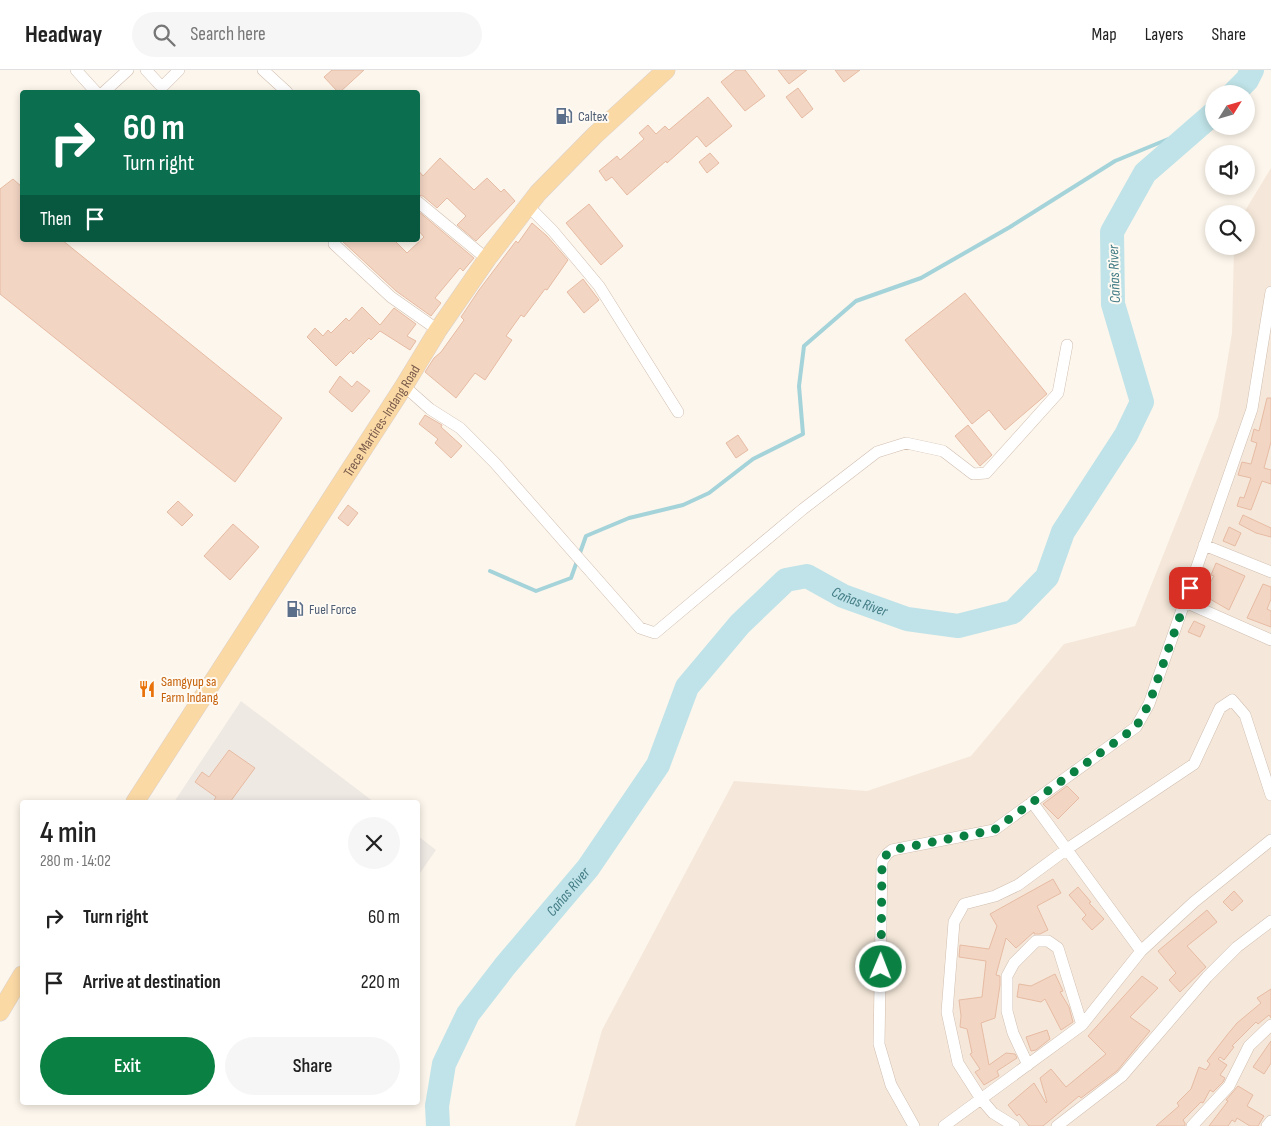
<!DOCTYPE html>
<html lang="en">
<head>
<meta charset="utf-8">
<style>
  body { margin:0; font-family:"Sofia Sans Condensed",sans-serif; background:#f6f6f6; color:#222; height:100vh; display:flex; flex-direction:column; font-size:19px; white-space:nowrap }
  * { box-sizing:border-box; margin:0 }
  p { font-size:16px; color:#767676 }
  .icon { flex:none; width:28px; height:28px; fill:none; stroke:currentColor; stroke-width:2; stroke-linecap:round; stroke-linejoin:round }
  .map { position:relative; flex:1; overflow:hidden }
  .details { position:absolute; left:20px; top:730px; width:400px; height:305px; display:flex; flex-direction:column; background:#fff; border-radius:5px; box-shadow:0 2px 8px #0003 }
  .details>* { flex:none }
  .banner { position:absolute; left:20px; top:20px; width:400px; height:152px; border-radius:5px; box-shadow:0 2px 8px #0003; background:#0b6e4f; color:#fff; overflow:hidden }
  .needle { width:32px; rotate:53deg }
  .controls { position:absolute; left:1205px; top:15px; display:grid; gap:10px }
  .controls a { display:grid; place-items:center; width:50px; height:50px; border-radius:50%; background:#fff; box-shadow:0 2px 8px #0003; font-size:25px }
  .pin { position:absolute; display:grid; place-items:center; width:42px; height:42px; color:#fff; margin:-21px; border-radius:10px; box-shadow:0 2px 8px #0006 }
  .me { position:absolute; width:55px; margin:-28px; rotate:1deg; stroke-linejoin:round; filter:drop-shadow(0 0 4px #0008) }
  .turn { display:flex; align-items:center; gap:18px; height:105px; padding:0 20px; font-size:22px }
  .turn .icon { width:65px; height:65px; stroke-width:2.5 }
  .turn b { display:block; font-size:35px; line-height:42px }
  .then { display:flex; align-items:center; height:48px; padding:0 20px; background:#0003; gap:10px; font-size:19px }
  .round { display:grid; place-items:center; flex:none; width:52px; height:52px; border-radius:26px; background:#f6f6f6 }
  .headline { display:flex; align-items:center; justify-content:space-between; height:85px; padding:0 20px }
  h1 { font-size:30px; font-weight:600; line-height:38px }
  .button { display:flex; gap:10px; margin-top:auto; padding:10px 20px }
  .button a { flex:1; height:58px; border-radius:30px; background:#0b8043; color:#fff; font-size:20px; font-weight:600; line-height:58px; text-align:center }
  .button a+a { background:#f6f6f6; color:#222 }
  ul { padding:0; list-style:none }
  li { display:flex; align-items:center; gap:15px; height:65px; padding:0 20px }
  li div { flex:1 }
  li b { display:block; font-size:19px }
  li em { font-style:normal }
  header { display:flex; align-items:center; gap:30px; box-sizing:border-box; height:70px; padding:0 25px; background:#fff; border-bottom:1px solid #e0e0e0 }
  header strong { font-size:24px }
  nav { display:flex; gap:28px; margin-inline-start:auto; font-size:18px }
  .search { width:350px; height:45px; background:#f6f6f6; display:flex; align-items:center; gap:12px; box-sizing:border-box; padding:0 18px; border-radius:28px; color:#767676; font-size:19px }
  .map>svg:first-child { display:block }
</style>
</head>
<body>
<header>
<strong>Headway</strong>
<div class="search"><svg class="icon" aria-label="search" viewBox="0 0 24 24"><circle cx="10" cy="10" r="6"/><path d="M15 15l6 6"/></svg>Search here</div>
<nav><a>Map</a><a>Layers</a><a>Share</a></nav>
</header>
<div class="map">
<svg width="1271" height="1056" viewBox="0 0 1271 1056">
  <rect width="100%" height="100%" fill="#fdf6ec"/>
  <path fill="#f5e8da" d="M 1271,98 L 1271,1056 L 575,1056 L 602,960 L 734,711 L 867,721 L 971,686 L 1064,574 L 1135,556 L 1218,347 L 1232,263 L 1234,176 L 1246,176 L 1246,144 L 1243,144 Z"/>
  <path fill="#efe9e4" d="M 241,631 L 374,732 L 174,732 Z
    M 418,766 L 436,780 L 418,806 Z"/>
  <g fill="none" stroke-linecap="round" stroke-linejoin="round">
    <path stroke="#a5d3da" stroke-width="4" d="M 490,501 L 536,521 L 571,508 L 586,466 L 629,448 L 683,435 L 709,423 L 753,389 L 803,364 L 799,316 L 804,276 L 856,231 L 921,208 L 1010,157 L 1115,91 L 1200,56"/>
    <g stroke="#bfe3e8" stroke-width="24">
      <path d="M 1233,24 L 1247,10 L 1252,0"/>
      <path id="s1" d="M 438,1056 L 437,1036 L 444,994 L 468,944 L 505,896 L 588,798 L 658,695 L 687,617 L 740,554 L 786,510 L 807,506 L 843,526 L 907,549 L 958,556 L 1013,542 L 1047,507 L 1063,462 L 1126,365 L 1142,332 L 1113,234 L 1112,162 L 1145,103 L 1214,43"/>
    </g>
  </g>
  <path fill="#f3d5c3" stroke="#e6bba3" d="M 332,0 L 364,0 L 340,22 L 338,22 L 324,7 Z
    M 736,0 L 745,0 L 765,26 L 745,41 L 721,12 Z
    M 778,0 L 807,0 L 789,14 Z
    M 835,0 L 860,0 L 844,12 Z
    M 798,18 L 813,39 L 802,48 L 786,27 Z
    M 708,27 L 732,56 L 706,77 L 697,66 L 667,93 L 666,91 L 627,125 L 612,107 L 606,111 L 599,101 L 617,86 L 620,90 L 644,69 L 639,63 L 648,55 L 656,64 L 665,56 L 669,60 Z
    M 710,83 L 719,93 L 707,103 L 699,92 Z
    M 440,88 L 474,120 L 487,108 L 501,122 L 504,119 L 515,131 L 476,171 L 457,155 L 466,146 L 447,128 L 437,138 L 423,126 L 418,125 L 418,100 L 423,106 Z
    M 13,109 L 22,117 L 22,170 L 62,170 L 282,348 L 235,412 L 0,224 L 0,119 Z
    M 589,134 L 623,176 L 601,195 L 566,153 Z
    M 418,141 L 474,188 L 463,201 L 460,198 L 435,228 L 441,233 L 431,246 L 396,221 L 341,170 L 394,170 L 407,183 L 424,167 L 418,160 Z
    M 532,153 L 547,166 L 568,190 L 547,220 L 545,219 L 524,247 L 521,245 L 506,266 L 512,270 L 485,310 L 475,303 L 456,328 L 425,302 L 434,288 L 441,282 L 464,250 L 461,247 L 479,220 L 516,171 L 518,173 Z
    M 583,209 L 599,230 L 584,243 L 567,222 Z
    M 965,223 L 1047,324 L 1005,360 L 989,340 L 972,354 L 905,270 Z
    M 362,237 L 380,255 L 394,238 L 416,254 L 407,266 L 416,271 L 410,280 L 380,261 L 371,270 L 369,268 L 353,284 L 351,281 L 336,296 L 307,267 L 315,258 L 323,266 L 328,260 L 331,263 L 346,248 L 349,251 Z
    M 340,306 L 352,317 L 357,311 L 370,321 L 352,342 L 329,322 Z
    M 1267,328 L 1271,328 L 1271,372 L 1264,398 L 1271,400 L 1271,414 L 1262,411 L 1251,440 L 1237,436 L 1240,427 L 1244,428 L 1251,408 L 1238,405 L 1242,392 L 1251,394 L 1257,373 L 1251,371 L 1254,359 L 1259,361 Z
    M 425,345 L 442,355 L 441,357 L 462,376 L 451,388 L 435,373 L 438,369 L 419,354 Z
    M 968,355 L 992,385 L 980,396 L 955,366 Z
    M 738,365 L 748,380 L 736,388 L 726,373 Z
    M 178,431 L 193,445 L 182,456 L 167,442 Z
    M 348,435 L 358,443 L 348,456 L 338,448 Z
    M 1243,445 L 1271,458 L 1271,467 L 1256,463 L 1239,454 Z
    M 233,454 L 259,477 L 230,510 L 204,486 Z
    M 1229,457 L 1241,463 L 1235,476 L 1223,471 Z
    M 1216,493 L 1245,506 L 1229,540 L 1203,525 L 1214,506 L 1211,505 Z
    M 1263,514 L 1271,517 L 1271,529 L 1267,539 L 1271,541 L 1271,557 L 1247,548 Z
    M 1194,551 L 1205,556 L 1200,567 L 1188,562 Z
    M 229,680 L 255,698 L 230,732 L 213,732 L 216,727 L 195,712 L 202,702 L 209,707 Z
    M 1067,716 L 1079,728 L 1058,749 L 1043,734 Z
    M 1053,809 L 1061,823 L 1037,836 L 1048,860 L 1040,864 L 1034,864 L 1034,862 L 1016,878 L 1006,868 L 996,905 L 1000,906 L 1000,915 L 995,948 L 981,953 L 989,995 L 1006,983 L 1015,984 L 1017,988 L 997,1001 L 999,1006 L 984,1015 L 975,1002 L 980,999 L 970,984 L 972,983 L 967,959 L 960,957 L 961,946 L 959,930 L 982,927 L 986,891 L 959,887 L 960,875 L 989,879 L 997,856 L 990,844 Z
    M 1078,817 L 1091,832 L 1089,833 L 1104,849 L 1092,860 L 1082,849 L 1086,845 L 1069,825 Z
    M 1234,821 L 1243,831 L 1232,841 L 1223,832 Z
    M 1207,840 L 1217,852 L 1187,876 L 1206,897 L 1180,922 L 1169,910 L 1176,903 L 1158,881 Z
    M 1055,904 L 1063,921 L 1060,922 L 1069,937 L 1073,952 L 1061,960 L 1045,929 L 1041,932 L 1017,927 L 1019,914 L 1031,916 Z
    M 1142,906 L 1158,918 L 1130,947 L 1150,961 L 1117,1001 L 1081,1028 L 1079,1026 L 1043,1056 L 1029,1056 L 1019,1044 L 1017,1046 L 1008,1035 L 1034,1013 L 1046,1033 L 1047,1032 L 1040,1008 L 1051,999 L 1066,1017 L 1106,984 L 1088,966 Z
    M 1271,919 L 1271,948 L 1269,945 L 1258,954 L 1256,952 L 1232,976 L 1234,977 L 1224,990 L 1220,987 L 1218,989 L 1227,995 L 1220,1005 L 1225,1008 L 1223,1012 L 1213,1022 L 1210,1020 L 1203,1033 L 1201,1032 L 1183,1050 L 1185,1053 L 1185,1056 L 1156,1056 L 1179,1036 L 1177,1033 L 1191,1019 L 1199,997 L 1206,1000 L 1210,994 L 1207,991 L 1227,965 L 1237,953 L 1261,933 L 1257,928 Z
    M 1047,960 L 1050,969 L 1036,980 L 1031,981 L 1026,967 Z
    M 1271,971 L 1271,993 L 1264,1004 L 1253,997 Z
    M 1238,1016 L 1253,1025 L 1247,1036 L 1264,1046 L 1258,1056 L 1250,1056 L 1237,1048 L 1235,1052 L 1232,1050 L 1228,1056 L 1209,1056 L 1228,1031 L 1226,1030 Z"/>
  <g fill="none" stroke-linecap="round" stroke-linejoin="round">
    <g stroke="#d1beb0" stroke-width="12">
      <path id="street" d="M 76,0 L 96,22
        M 146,0 L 160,15 L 164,15 L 179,0
        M 263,0 L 287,22
        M 104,22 L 128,0
        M 418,132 L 487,189
        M 528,136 L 553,161 L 599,216 L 678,342
        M 334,174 L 391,227 L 438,260
        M 404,316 L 430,339 L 460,358 L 495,393 L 640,558 L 655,563 L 803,439 L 877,382 L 906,373 L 943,381 L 973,404 L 986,403 L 1058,323 L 1067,275
        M 1204,475 L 1271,502
        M 1185,532 L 1271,570
        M 1032,732 L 1141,881
        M 1028,995 L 1013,963 L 1007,941 L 1007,906 L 1014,893 L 1036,871 L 1048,871 L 1058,878 L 1082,955
        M 914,1056 L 891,1015 L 879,974 L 882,791 L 887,784 L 892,780 L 994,760 L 1136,657 L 1149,634 L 1252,339 L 1271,222
        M 944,1056 L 1082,955 L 1141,881 L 1194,832 L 1271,770
        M 1014,1056 L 993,1043 L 981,1029 L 958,993 L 947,942 L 954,852 L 964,834 L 995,826 L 1018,815 L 1067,779 L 1194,694 L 1220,638 L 1232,630 L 1245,645 L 1271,725
        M 1057,1056 L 1122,1006 L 1207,907 L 1237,877 L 1271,851
        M 1192,1056 L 1229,1016 L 1249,976 L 1271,955
        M 1267,1056 L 1271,1051"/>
    </g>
    <g stroke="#dad1cd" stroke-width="19">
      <g id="primary">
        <path id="s2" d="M 135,732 L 404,316 L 438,260 L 487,189 L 538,123 L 595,65 L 666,0"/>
        <path d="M 0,942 L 22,905"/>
      </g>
    </g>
    <use href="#street" stroke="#fff" stroke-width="11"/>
    <use href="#primary" stroke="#fbd9a5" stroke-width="18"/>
  </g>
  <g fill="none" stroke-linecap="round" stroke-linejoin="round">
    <path stroke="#0b8043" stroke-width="9" stroke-dasharray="0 16.2" d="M 881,897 L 882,791 L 887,784 L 892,780 L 994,760 L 1136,657 L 1149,634 L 1190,518"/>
  </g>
  <defs>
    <g id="fuel-bare" transform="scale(1.35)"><path d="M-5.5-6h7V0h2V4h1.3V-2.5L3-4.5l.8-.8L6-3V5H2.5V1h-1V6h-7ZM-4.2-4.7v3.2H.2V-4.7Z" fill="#5c6f8a" stroke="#fffaf3" stroke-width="2.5" paint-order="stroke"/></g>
    <g id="restaurant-bare" transform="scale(1.35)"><path d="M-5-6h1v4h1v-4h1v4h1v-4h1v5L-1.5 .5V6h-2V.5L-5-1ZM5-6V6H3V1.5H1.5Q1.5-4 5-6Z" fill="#e8710a" stroke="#fffaf3" stroke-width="2.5" paint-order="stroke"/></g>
  </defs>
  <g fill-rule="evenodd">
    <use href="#fuel-bare" x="564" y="46"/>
    <use href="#fuel-bare" x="295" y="539"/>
    <use href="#restaurant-bare" x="147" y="619"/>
  </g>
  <g text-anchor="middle" stroke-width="4" stroke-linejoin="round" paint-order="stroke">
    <g font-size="14" fill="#4e5e75" stroke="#fffaf3" text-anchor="start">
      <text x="578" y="51">Caltex</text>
      <text x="309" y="544">Fuel Force</text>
    </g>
    <g font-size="14" fill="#7a5c4d" stroke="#fffaf3">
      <text dy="5" stroke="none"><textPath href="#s2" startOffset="454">Trece Martires-Indang Road</textPath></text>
    </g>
    <g font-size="14" fill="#c56008" stroke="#fffaf3" text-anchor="start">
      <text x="161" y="616">Samgyup sa<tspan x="161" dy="16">Farm Indang</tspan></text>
    </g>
    <g font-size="15" font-style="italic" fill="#437c86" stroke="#fffaf3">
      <text transform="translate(1114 204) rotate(-92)" y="5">Cañas River</text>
      <text dy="5" stroke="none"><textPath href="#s1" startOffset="741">Cañas River</textPath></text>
      <text dy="5" stroke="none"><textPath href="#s1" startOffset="276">Cañas River</textPath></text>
    </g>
  </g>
</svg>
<div class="controls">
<a><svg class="needle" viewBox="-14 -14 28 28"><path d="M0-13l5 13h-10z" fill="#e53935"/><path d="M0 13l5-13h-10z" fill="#767676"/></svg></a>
<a><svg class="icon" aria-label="sound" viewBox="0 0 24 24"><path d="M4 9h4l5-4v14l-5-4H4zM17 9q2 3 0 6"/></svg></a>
<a><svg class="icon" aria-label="search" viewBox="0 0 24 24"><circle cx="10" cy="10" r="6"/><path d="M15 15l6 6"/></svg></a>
</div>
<div class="pin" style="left:1190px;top:518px;background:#d93025"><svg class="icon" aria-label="arrive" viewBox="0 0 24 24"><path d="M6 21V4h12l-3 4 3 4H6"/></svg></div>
<svg class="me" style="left:881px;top:897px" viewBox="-20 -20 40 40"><circle r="17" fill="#0b8043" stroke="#fff" stroke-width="3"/><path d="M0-11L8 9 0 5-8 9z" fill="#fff"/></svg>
<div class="banner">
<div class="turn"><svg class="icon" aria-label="right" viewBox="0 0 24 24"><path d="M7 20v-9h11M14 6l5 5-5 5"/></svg><div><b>60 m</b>Turn right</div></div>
<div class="then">Then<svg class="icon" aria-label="arrive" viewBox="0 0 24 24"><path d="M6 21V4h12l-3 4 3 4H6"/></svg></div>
</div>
<section class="details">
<div class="headline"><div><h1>4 min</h1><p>280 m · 14:02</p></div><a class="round"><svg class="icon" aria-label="close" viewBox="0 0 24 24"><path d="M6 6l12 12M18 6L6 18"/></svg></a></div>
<ul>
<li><svg class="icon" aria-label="right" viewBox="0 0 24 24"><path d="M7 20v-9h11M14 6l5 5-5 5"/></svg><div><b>Turn right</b></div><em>60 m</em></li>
<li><svg class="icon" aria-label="arrive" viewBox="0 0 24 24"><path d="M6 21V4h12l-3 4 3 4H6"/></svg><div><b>Arrive at destination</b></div><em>220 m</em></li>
</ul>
<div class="button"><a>Exit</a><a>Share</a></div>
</section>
</div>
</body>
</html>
